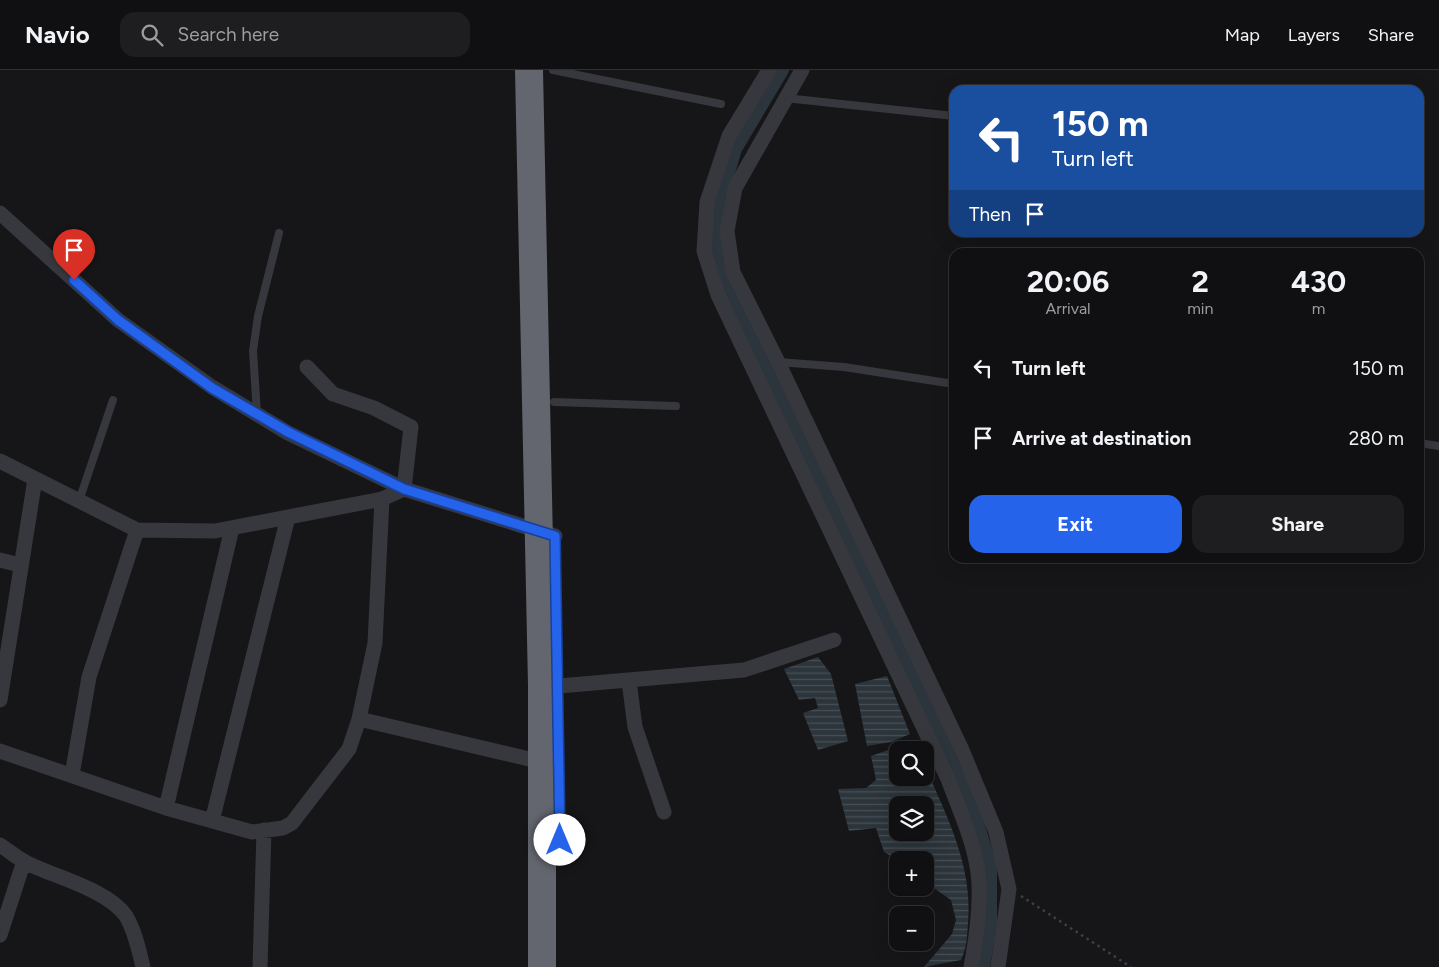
<!DOCTYPE html>
<html lang="en">
<head>
<meta charset="utf-8">
<style>
  body { margin:0; font-family:Figtree,sans-serif; background:#1e1e20; color:#f1f3f6; height:100vh; display:flex; flex-direction:column; font-size:19px; white-space:nowrap }
  * { box-sizing:border-box; margin:0 }
  p { font-size:16px; color:#9c9d9f }
  .icon { flex:none; width:28px; height:28px; fill:none; stroke:currentColor; stroke-width:2; stroke-linecap:round; stroke-linejoin:round }
  .map { position:relative; flex:1; overflow:hidden }
  .drawer { position:absolute; left:949px; top:178px; width:475px; height:315px; display:flex; flex-direction:column; background:#101012; border-radius:15px; box-shadow:0 5px 20px #0002,0 0 0 1px #303032 }
  .drawer>* { flex:none }
  .top-card { position:absolute; left:949px; top:15px; width:475px; height:152px; border-radius:15px; box-shadow:0 5px 20px #0002,0 0 0 1px #303032; background:#1a4fa0; color:#fff; overflow:hidden }
  .fabs { position:absolute; left:889px; top:671px; display:grid; gap:10px }
  .fabs a { display:grid; place-items:center; width:45px; height:45px; border-radius:10px; background:#101012; box-shadow:0 5px 20px #0002,0 0 0 1px #303032; font-size:25px }
  .pin { position:absolute; display:grid; place-items:center; width:42px; height:42px; color:#fff; margin:-51px -21px; border-radius:50% 50% 50% 0; rotate:-45deg; box-shadow:0 0 5px #0007 }
  .pin .icon { rotate:45deg }
  .me { position:absolute; width:55px; margin:-28px; rotate:0deg; stroke-linejoin:round; filter:drop-shadow(0 0 4px #0008) }
  .turn { display:flex; align-items:center; gap:18px; height:105px; padding:0 20px; font-size:22px }
  .turn .icon { width:65px; height:65px; stroke-width:2.5 }
  .turn b { display:block; font-size:35px; line-height:42px }
  .then { display:flex; align-items:center; height:48px; padding:0 20px; background:#0003; gap:10px; font-size:19px }
  .eta { display:flex; justify-content:space-evenly; align-items:center; height:85px; text-align:center }
  .eta b { font-size:30px; font-weight:700; line-height:35px }
  .cta { display:flex; gap:10px; margin-top:auto; padding:10px 20px }
  .cta a { flex:1; height:58px; border-radius:15px; background:#2563eb; color:#fff; font-size:20px; font-weight:700; line-height:58px; text-align:center }
  .cta a+a { background:#1e1e20; color:#f1f3f6 }
  ul { padding:0; list-style:none }
  li { display:flex; align-items:center; gap:15px; height:70px; padding:0 20px }
  li div { flex:1 }
  li b { display:block; font-size:19px }
  li em { font-style:normal }
  header { display:flex; align-items:center; gap:30px; box-sizing:border-box; height:70px; padding:0 25px; background:#101012; border-bottom:1px solid #303032 }
  header strong { font-size:24px }
  nav { display:flex; gap:28px; margin-inline-start:auto; font-size:18px }
  .search { width:350px; height:45px; background:#1e1e20; display:flex; align-items:center; gap:12px; box-sizing:border-box; padding:0 18px; border-radius:15px; color:#9c9d9f; font-size:19px }
  .map>svg:first-child { display:block }
</style>
</head>
<body>
<header>
<strong>Navio</strong>
<div class="search"><svg class="icon" aria-label="search" viewBox="0 0 24 24"><circle cx="10" cy="10" r="6"/><path d="M15 15l6 6"/></svg>Search here</div>
<nav><a>Map</a><a>Layers</a><a>Share</a></nav>
</header>
<div class="map">
<svg width="1439" height="897" viewBox="0 0 1439 897">
  <defs>
    <pattern id="water-rules" width="6" height="5" patternUnits="userSpaceOnUse" patternTransform="scale(1.25)"><rect width="6" height="5" fill="#2c353c"/><path d="M0 2.5h6" fill="none" stroke="#485056"/></pattern>
  </defs>
  <rect width="100%" height="100%" fill="#161618"/>
  <path fill="url(#water-rules)" fill-rule="evenodd" d="M 818,587 L 831,604 L 848,671 L 818,680 L 803,643 L 818,638 L 815,628 L 799,630 L 784,599 Z
    M 887,606 L 910,664 L 891,672 L 867,676 L 855,614 Z
    M 914,671 L 918,680 L 898,680 L 898,708 L 925,708 L 925,696 C 947,747 973,796 968,853 C 967,867 967,877 961,890 L 924,897 L 952,864 L 956,850 L 951,830 L 925,812 L 925,790 L 898,790 L 884,782 L 876,758 L 849,761 L 838,719 L 866,718 L 876,710 L 871,686 ZM 898,735 L 925,735 L 925,762 L 898,762 Z"/>
  <g fill="none" stroke-linecap="round" stroke-linejoin="round">
    <path stroke="#2c353c" stroke-width="14" d="M 782,0 L 735,79 L 720,129 L 717,178 L 733,232 L 907,591 L 974,743 L 990,795 L 990,854 L 983,897"/>
    <path stroke="#3d3f44" stroke-width="2.5" stroke-dasharray="2.5 4" stroke-linecap="butt" d="M 1021,826 L 1131,897"/>
    <path stroke="#37383d" stroke-width="8" d="M 553,0 L 721,34
      M 785,28 L 954,46
      M 778,292 L 844,297 L 954,314
      M 554,332 L 676,336
      M 257,344 L 253,281 L 258,246 L 279,163
      M 1419,373 L 1439,376
      M 79,431 L 113,330"/>
    <path stroke="#37383d" stroke-width="15" d="M 769,0 L 729,66 L 707,132 L 704,181 L 718,225 L 948,709 C 960,742 977,777 979,813 C 980,840 976,870 971,897
      M 802,0 L 735,118 L 727,161 L 733,202 L 778,292 L 962,680 L 996,762 L 1009,819 L 998,897
      M 0,143 L 118,250 L 212,317 L 288,363 L 404,419 L 555,466
      M 0,391 L 137,460 L 215,461 L 382,429 L 404,419 L 411,357 L 374,338 L 333,324 L 307,297
      M 382,429 L 375,573 L 359,649 L 542,692
      M 0,490 L 20,495
      M 629,611 L 635,657 L 664,742
      M 559,616 L 744,600 L 834,570
      M 0,630 L 35,409
      M 0,681 L 166,738 L 252,762 L 283,758 L 292,753 L 349,679 L 359,649
      M 72,705 L 89,607 L 137,460
      M 166,738 L 232,458
      M 212,751 L 288,447
      M 0,775 C 8,780 16,787 25,792 C 54,807 107,819 126,846 C 135,861 139,881 143,897
      M 0,865 L 24,791
      M 260,897 L 264,760"/>
    <path stroke="#63666e" stroke-width="28" d="M 529,0 L 542,615 L 542,897"/>
  </g>
  <g fill="none" stroke-linecap="round" stroke-linejoin="round">
    <g stroke="#184099" stroke-width="12">
      <path id="route" d="M 74,210 L 118,250 L 212,318 L 288,362 L 404,419 L 555,466 L 560,770"/>
    </g>
    <use href="#route" stroke="#2563eb" stroke-width="9"/>
  </g>
</svg>
<div class="fabs">
<a><svg class="icon" aria-label="search" viewBox="0 0 24 24"><circle cx="10" cy="10" r="6"/><path d="M15 15l6 6"/></svg></a>
<a><svg class="icon" aria-label="layers" viewBox="0 0 24 24"><path d="M12 4l9 5-9 5-9-5zM3 14l9 5 9-5"/></svg></a>
<a>+</a>
<a>−</a>
</div>
<div class="pin" style="left:74px;top:210px;background:#d93025"><svg class="icon" aria-label="arrive" viewBox="0 0 24 24"><path d="M6 21V4h12l-3 4 3 4H6"/></svg></div>
<svg class="me" style="left:560px;top:770px" viewBox="-20 -20 40 40"><circle r="19" fill="#fff"/><path d="M0-13L10 11 0 6-10 11z" fill="#2563eb"/></svg>
<div class="top-card">
<div class="turn"><svg class="icon" aria-label="left" viewBox="0 0 24 24"><path d="M17 20v-9H6M10 6l-5 5 5 5"/></svg><div><b>150 m</b>Turn left</div></div>
<div class="then">Then<svg class="icon" aria-label="arrive" viewBox="0 0 24 24"><path d="M6 21V4h12l-3 4 3 4H6"/></svg></div>
</div>
<section class="drawer">
<div class="eta">
<div><b>20:06</b><p>Arrival</p></div>
<div><b>2</b><p>min</p></div>
<div><b>430</b><p>m</p></div>
</div>
<ul>
<li><svg class="icon" aria-label="left" viewBox="0 0 24 24"><path d="M17 20v-9H6M10 6l-5 5 5 5"/></svg><div><b>Turn left</b></div><em>150 m</em></li>
<li><svg class="icon" aria-label="arrive" viewBox="0 0 24 24"><path d="M6 21V4h12l-3 4 3 4H6"/></svg><div><b>Arrive at destination</b></div><em>280 m</em></li>
</ul>
<div class="cta"><a>Exit</a><a>Share</a></div>
</section>
</div>
</body>
</html>
